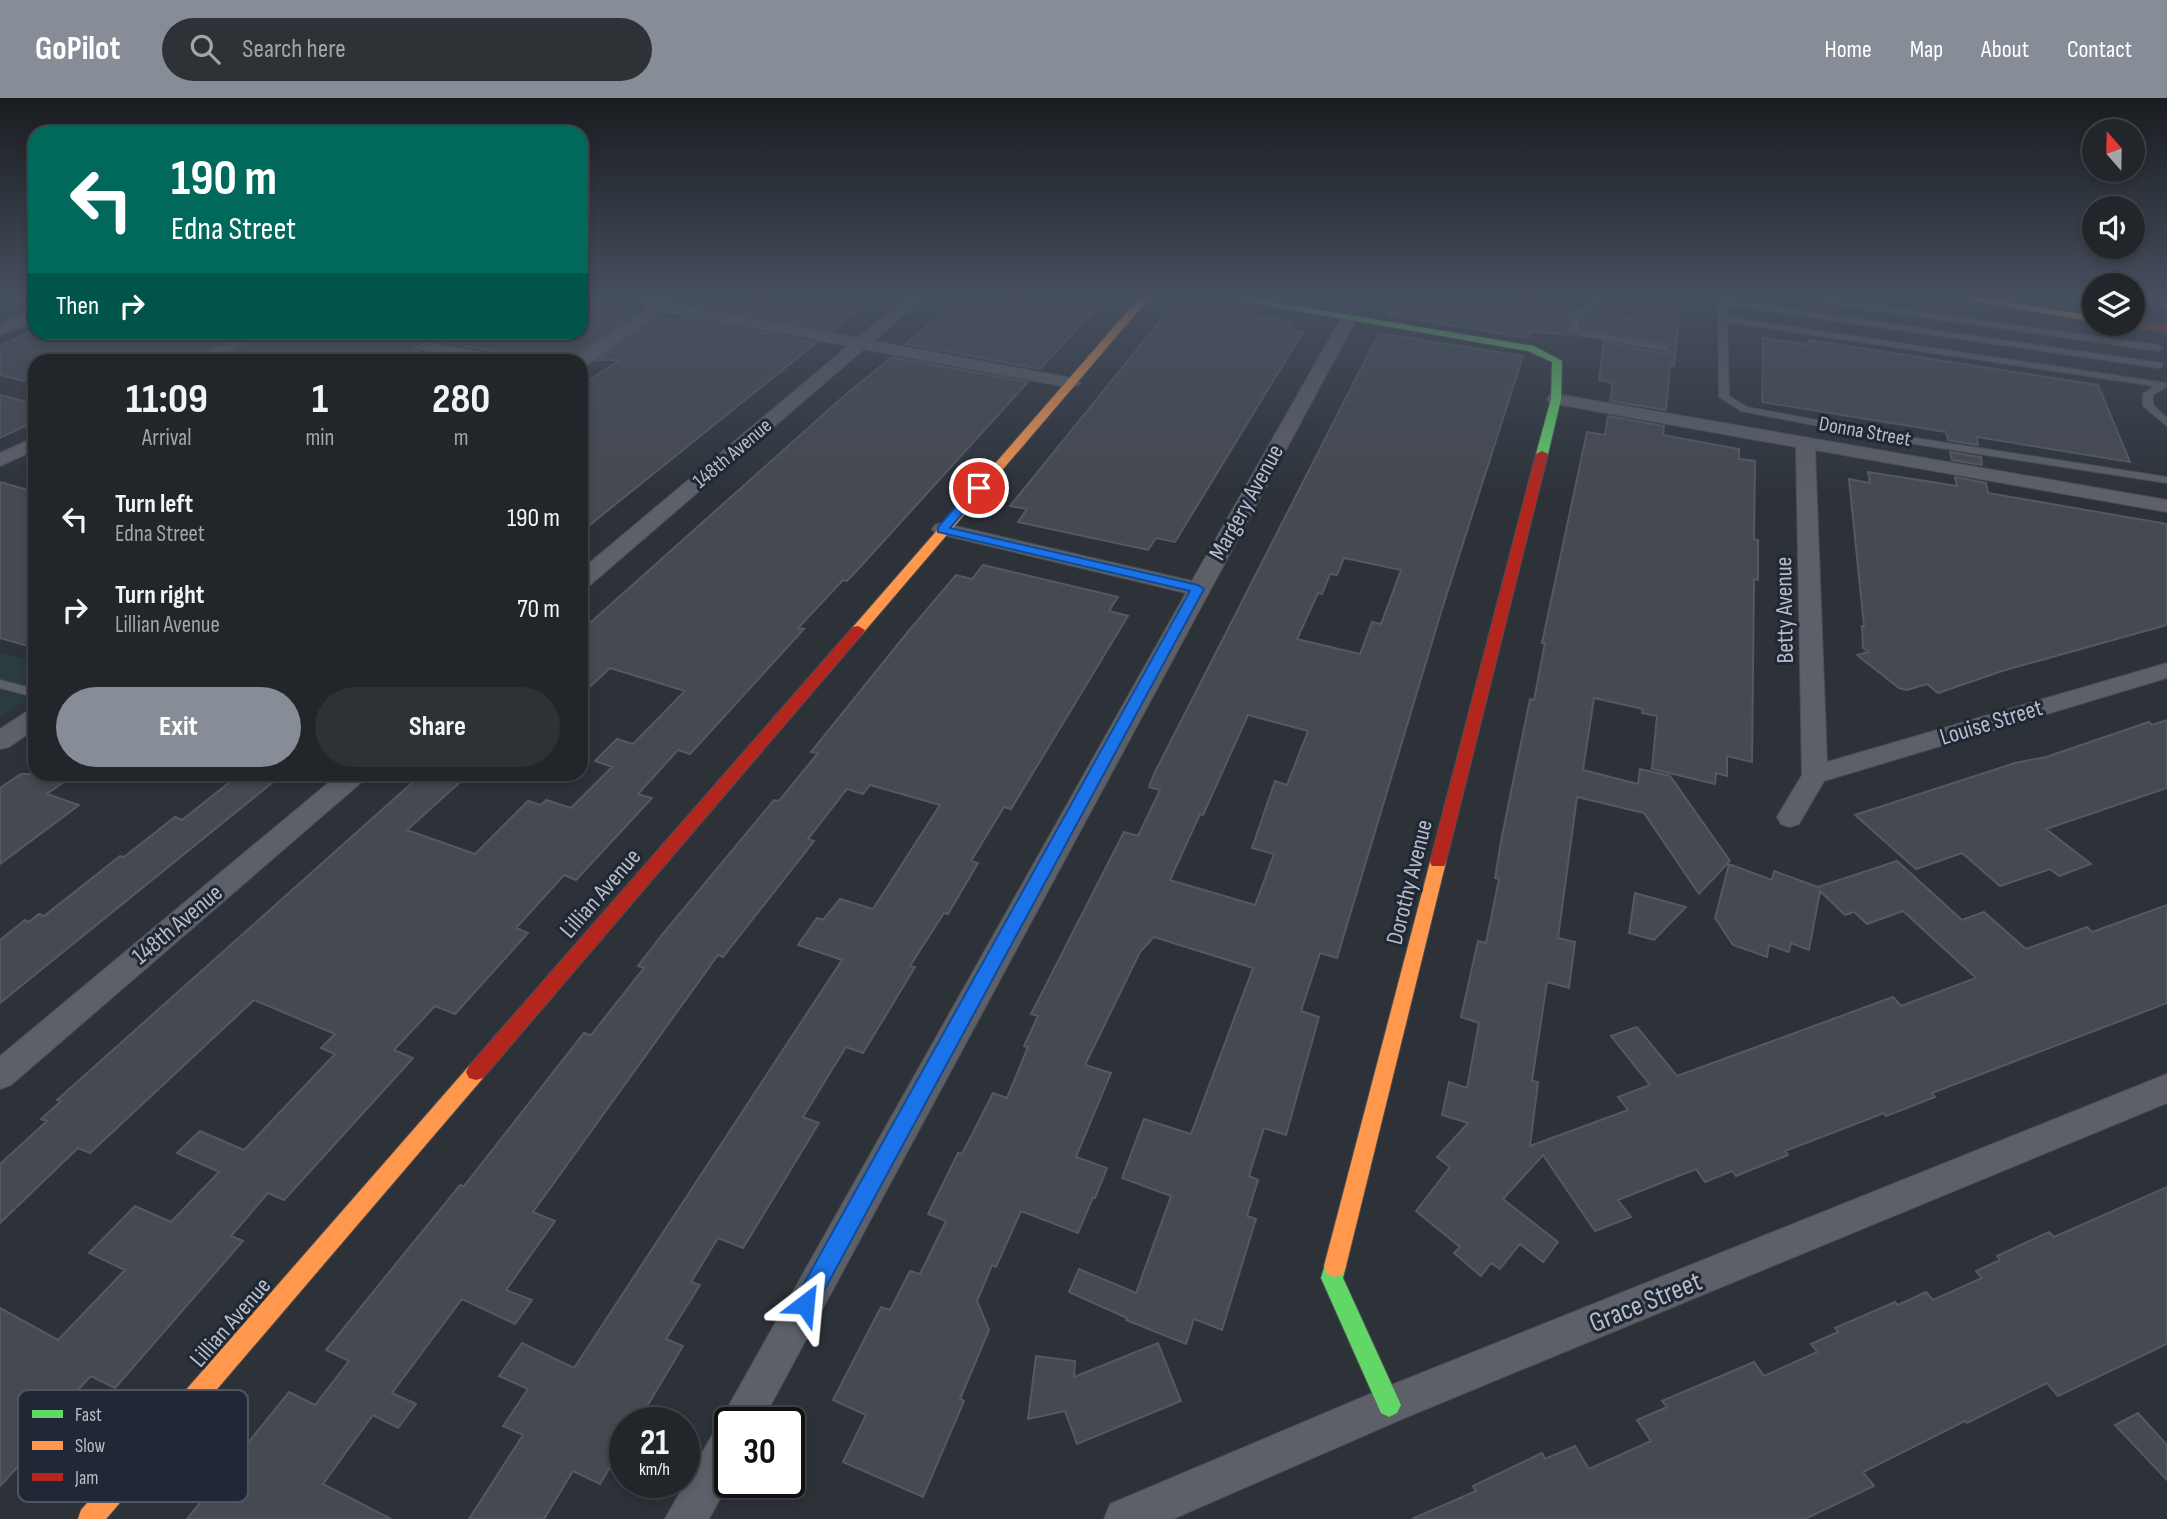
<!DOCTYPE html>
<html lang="en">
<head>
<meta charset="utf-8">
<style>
  body { margin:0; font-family:"Sofia Sans Condensed",sans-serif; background:#2e3237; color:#f1f3f6; height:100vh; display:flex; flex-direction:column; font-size:26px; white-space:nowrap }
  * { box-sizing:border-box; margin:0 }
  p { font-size:23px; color:#a2a5a9 }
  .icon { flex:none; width:38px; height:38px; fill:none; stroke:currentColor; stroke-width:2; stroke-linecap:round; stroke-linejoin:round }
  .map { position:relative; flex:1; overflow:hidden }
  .sheet { position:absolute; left:28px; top:256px; width:560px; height:427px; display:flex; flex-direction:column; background:#22262b; border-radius:21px; box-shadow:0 4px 10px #0003,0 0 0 2px #3f4347 }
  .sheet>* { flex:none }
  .banner { position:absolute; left:28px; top:28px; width:560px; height:214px; border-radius:21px; box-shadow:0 4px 10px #0003,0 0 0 2px #3f4347; background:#00695c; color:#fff; overflow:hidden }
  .needle { width:46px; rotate:340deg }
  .fabs { position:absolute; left:2082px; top:21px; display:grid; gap:14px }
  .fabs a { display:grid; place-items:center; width:63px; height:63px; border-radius:50%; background:#22262b; box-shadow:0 4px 10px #0003,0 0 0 2px #3f4347; font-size:35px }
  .speed { position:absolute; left:609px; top:1309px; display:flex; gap:14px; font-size:35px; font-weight:700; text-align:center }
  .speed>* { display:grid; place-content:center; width:91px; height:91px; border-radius:50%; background:#22262b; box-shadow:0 4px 10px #0003,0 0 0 2px #3f4347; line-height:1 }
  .speed small { font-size:18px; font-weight:400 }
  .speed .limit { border:4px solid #111; border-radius:10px; background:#fff; color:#111 }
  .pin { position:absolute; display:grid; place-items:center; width:60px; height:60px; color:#fff; margin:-30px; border:4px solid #fff; border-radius:50%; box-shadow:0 2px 7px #0007 }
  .me { position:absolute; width:77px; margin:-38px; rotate:29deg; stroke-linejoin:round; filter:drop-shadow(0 0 5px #0008) }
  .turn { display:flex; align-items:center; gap:24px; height:147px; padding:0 28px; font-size:32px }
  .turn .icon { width:91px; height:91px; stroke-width:2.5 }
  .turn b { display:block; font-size:49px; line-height:60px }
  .then { display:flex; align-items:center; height:66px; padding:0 28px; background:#0003; gap:14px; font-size:26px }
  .eta { display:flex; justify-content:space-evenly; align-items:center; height:119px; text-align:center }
  .eta b { font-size:42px; font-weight:700; line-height:49px }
  .cta { display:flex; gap:14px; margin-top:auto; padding:14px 28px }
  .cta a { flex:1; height:80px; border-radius:42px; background:#878d97; color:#fff; font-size:28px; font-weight:700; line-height:80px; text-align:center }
  .cta a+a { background:#2e3237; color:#f1f3f6 }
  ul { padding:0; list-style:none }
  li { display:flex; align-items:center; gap:21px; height:91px; padding:0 28px }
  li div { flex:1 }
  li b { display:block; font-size:26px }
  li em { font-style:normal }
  header { display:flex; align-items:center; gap:42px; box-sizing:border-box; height:98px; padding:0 35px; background:#878d97; color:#fff }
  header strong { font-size:33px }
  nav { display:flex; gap:38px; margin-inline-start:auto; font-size:24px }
  .search { width:490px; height:63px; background:#2e3237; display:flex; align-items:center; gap:18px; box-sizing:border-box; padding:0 24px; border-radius:38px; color:#a2a5a9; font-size:26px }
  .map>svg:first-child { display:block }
</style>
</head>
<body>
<header>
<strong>GoPilot</strong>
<div class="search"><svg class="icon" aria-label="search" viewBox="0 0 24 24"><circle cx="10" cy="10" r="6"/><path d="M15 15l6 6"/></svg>Search here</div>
<nav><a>Home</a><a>Map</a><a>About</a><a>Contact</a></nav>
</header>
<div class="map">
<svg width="2167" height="1421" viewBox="0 0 2167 1421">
  <rect width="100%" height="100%" fill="#2d3239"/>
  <path fill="#2a3c3f" d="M 0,554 L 35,565 L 35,596 L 0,619 Z"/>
  <path fill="#454950" stroke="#545961" stroke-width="2" fill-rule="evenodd" d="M 713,199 L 873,199 L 831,233 L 699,209 Z
    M 961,199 L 1107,199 L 1040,271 L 906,246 L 947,211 L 959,213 Z
    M 1398,199 L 1564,199 L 1562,203 L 1571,205 L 1569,209 L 1578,211 L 1569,217 L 1569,237 L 1530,233 L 1528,240 L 1389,217 Z
    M 1637,199 L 1681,199 L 1674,268 L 1670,267 L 1666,312 L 1610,303 L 1613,285 L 1599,282 L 1604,244 L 1668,256 L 1671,253 L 1670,247 L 1582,230 L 1583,220 L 1595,213 L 1633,219 Z
    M 581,206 L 635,216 L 571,262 L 507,262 L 497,254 L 424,240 L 413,247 L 417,254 L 463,262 L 217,262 L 268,234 L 581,234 Z
    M 1189,207 L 1293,224 L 1288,232 L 1303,234 L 1175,444 L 1156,440 L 1148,452 L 1018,424 L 1027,411 L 1010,408 L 1169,212 L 1183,214 Z
    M 684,219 L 816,245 L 581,434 L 581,288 L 619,262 L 598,262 L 660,220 L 678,223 Z
    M 30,234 L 237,234 L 190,262 L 35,262 L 35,278 L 24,283 L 0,277 L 0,248 Z
    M 1379,235 L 1523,258 L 1442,511 L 1337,860 L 1320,855 L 1301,913 L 1319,919 L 1286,1037 L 1264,1030 L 1249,1078 L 1258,1082 L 1247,1118 L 1256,1121 L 1222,1232 L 1194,1221 L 1186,1246 L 1126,1222 L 1127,1220 L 1069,1194 L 1079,1171 L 1136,1195 L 1171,1098 L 1122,1080 L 1144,1021 L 1191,1036 L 1253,870 L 1154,839 L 1140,854 L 1085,967 L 1111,975 L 1076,1059 L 1107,1070 L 1095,1100 L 1093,1099 L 1078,1135 L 1021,1113 L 996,1169 L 992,1167 L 977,1203 L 989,1232 L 960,1301 L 964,1303 L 923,1399 L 843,1364 L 866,1317 L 833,1302 L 881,1209 L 890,1212 L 910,1173 L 920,1176 L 946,1123 L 928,1116 L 958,1055 L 962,1056 L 993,995 L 1007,1000 L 1028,949 L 1024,948 L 1038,918 L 1031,916 L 1124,734 L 1138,738 L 1160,692 L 1149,689 L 1154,676 ZM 1344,460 L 1401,472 L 1381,526 L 1372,524 L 1360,556 L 1297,541 L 1318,495 L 1322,496 L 1330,476 L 1337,477 ZM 1248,617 L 1308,633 L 1287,687 L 1275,683 L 1252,750 L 1274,756 L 1255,807 L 1170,782 L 1200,716 L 1203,717 Z
    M 1763,240 L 1809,247 L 1809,242 L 2098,287 L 2130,364 L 1977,339 L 1978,347 L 1948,342 L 1946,334 L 1762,304 Z
    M 892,259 L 1028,284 L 861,468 L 847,483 L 843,482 L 798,530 L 804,531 L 690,656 L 678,652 L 638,696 L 652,700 L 576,782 L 564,777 L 516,830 L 528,835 L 455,916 L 435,908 L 394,952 L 413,960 L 284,1102 L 268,1095 L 231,1138 L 243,1143 L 115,1290 L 91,1278 L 51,1320 L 59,1324 L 0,1388 L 0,1210 L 58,1242 L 125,1172 L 89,1155 L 135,1108 L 171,1124 L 219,1074 L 177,1055 L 200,1033 L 244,1052 L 335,956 L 321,950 L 335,936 L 254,902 L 90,1055 L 78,1050 L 0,1125 L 0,1066 L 47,1023 L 41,1021 L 61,1003 L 57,1002 L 422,676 L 469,676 L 407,732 L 475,756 L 528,703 L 541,707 L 546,702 L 571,710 L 612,669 L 595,663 L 617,641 L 633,646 L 685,593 L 610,570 L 581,597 L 581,533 L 844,298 Z
    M 0,297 L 35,306 L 35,323 L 0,340 Z
    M 1608,318 L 1664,328 L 1663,337 L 1739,351 L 1739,361 L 1755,363 L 1754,441 L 1758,442 L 1758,482 L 1754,481 L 1752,664 L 1727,658 L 1727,678 L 1716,675 L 1715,686 L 1652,671 L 1657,618 L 1642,615 L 1643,611 L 1594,600 L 1583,672 L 1638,686 L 1640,671 L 1670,678 L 1730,763 L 1699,796 L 1644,715 L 1577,699 L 1558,840 L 1575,844 L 1569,890 L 1547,884 L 1532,983 L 1538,984 L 1530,1048 L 1628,1012 L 1618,999 L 1650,987 L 1611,938 L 1637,929 L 1677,978 L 1893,899 L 1901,908 L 1976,880 L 1903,813 L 1867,826 L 1854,814 L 1845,817 L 1820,793 L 1809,852 L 1791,845 L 1789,854 L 1769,847 L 1767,859 L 1733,847 L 1715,820 L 1729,766 L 1772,782 L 1774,773 L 1818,789 L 1897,763 L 1962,822 L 1984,814 L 2026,851 L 2087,829 L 2092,834 L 2167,807 L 2167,905 L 1932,995 L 1935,999 L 1886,1018 L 1884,1015 L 1785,1053 L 1788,1057 L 1736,1078 L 1732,1073 L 1705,1084 L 1696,1071 L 1618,1102 L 1631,1119 L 1595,1133 L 1543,1057 L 1503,1101 L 1558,1144 L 1543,1164 L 1520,1146 L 1500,1171 L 1491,1165 L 1481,1178 L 1454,1155 L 1460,1149 L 1416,1113 L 1450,1069 L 1437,1059 L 1468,1025 L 1442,1017 L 1449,984 L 1467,990 L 1479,925 L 1461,919 L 1478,843 L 1486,845 L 1499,781 L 1495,780 L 1502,738 L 1530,601 L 1534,602 L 1545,545 L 1542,545 L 1587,334 L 1605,337 Z
    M 1950,354 L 1981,359 L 1982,367 L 1952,362 Z
    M 1868,374 L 1957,388 L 1955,379 L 1986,385 L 1988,395 L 2167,426 L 2167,527 L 2002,573 L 1938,595 L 1927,586 L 1907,592 L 1899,590 L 1857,557 L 1868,554 L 1863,550 L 1862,528 L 1864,528 L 1849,381 L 1870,385 Z
    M 0,384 L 35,394 L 35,550 L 0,540 Z
    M 983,467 L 1118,499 L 1109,513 L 1128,518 L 1011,711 L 1004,709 L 971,763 L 978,765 L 948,816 L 944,815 L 910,868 L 915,869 L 863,955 L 846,949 L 803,1019 L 819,1025 L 743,1150 L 718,1140 L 691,1184 L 700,1187 L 666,1241 L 683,1248 L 637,1325 L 625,1325 L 625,1344 L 600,1386 L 573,1373 L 544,1421 L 469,1421 L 523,1337 L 503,1328 L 528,1291 L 499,1278 L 522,1245 L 574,1270 L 842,862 L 798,847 L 817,820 L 823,822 L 840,801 L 873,811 L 940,707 L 870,687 L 863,696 L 847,691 L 808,741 L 814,743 L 723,859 L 718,857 L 533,1114 L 555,1123 L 506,1192 L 532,1202 L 515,1226 L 462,1201 L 392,1295 L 416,1306 L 398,1330 L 373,1317 L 323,1386 L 391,1421 L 187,1421 L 289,1294 L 315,1307 L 349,1263 L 326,1252 L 460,1087 L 464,1088 L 584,935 L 591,937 L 644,870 L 638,868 L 661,838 L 774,702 L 779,703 L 818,655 L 811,654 L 907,535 L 956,477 L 972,481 Z
    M 2167,622 L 2167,690 L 2046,731 L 2091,766 L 2059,778 L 2050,771 L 2000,788 L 1962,755 L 1916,771 L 1855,717 L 2015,665 L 2046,659 L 2149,624 L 2152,627 Z
    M 21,676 L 75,676 L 47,696 L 79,707 L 0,766 L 0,690 Z
    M 240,676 L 283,676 L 0,905 L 0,842 L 25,822 L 29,824 L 39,816 L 44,818 L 120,758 L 124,759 L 175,719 L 182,722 Z
    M 1635,795 L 1686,809 L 1654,842 L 1629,835 Z
    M 2167,1089 L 2167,1246 L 2058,1298 L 2047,1285 L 1967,1325 L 1965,1323 L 1863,1374 L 1874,1388 L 1805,1421 L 1412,1421 L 1476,1393 L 1473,1388 L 1542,1355 L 1545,1361 L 1575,1348 L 1589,1371 L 1651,1343 L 1637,1322 L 1667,1309 L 1662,1303 L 1754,1264 L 1764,1278 L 1817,1254 L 1811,1246 L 1838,1234 L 1835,1230 L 1895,1204 L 1898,1207 L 1926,1194 L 1933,1202 L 1982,1180 L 1976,1173 L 2000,1162 L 1997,1158 L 2049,1134 L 2054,1139 Z
    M 1158,1245 L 1181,1303 L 1077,1346 L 1065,1313 L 1028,1321 L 1036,1258 L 1075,1263 L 1074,1279 Z
    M 2138,1315 L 2167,1347 L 2167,1382 L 2115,1327 Z"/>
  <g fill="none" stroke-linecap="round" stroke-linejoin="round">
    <g stroke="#4a4e54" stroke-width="2">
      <path id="lane" d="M 1596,199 L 1604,199 L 1600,207 L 1580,218 L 1579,232 L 1665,248 L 1668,249 L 1668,253 L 1571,236 L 1572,217 L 1594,204 Z
        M 1718,199 L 1726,199 L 1726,202 L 2162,265 L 2162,269 L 2159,270 L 1726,207 L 1727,219 L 2166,285 L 2166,289 L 2153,297 L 2153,307 L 2167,320 L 2167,328 L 2143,308 L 2143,296 L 2154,288 L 1727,224 L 1729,298 L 1747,309 L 1902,338 L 2167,379 L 2167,385 L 1902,344 L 1741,313 L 1719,299 Z
        M 1792,199 L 1813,199 L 2158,247 L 2162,250 L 2158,253 L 1796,201 Z
        M 0,582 L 35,591 L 35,599 L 0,590 Z"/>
    </g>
    <g stroke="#4a4e54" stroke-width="2">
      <path id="street" d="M 628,199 L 661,202 L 678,199 L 680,201 L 675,206 L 681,208 L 857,240 L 907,199 L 924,199 L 874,243 L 1072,280 L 1081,285 L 1072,290 L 864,251 L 589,488 L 581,489 L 581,472 L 848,248 L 665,213 L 587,267 L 581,268 L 581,262 L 573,262 L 651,208 L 631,202 Z
        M 35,212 L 35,223 L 0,237 L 0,226 Z
        M 1349,215 L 1357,220 L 761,1325 L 730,1325 L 730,1382 L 709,1421 L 665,1421 L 1186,495 L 935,435 L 932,431 L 935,427 L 942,425 L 1192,483 L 1341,220 Z
        M 243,234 L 265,234 L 212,262 L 192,262 Z
        M 424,243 L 497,257 L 505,262 L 474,262 L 418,251 L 416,248 Z
        M 1556,296 L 2167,402 L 2167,414 L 1815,352 L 1827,664 L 2167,565 L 2167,580 L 1824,683 L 1799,726 L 1790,729 L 1781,726 L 1777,719 L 1802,677 L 1796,349 L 1550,305 L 1547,301 L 1550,297 Z
        M 35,339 L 35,352 L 0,368 L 0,355 Z
        M 35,612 L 35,631 L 9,649 L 0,651 L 0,631 L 26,614 Z
        M 339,676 L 368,676 L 364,682 L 11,987 L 0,991 L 0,958 Z
        M 2167,976 L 2167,1005 L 1402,1321 L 1173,1421 L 1104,1421 L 1110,1406 L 1389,1288 Z"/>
    </g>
    <g stroke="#4a4e54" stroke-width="2">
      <path id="fast" d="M 1219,199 L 1240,199 L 1534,248 L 1562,263 L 1561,301 L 1548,356 L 1542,359 L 1536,356 L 1551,301 L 1552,264 L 1528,253 Z
        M 1335,1157 L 1343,1160 L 1346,1168 L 1343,1180 L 1401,1307 L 1397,1315 L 1389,1319 L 1381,1315 L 1321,1180 L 1327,1160 Z"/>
    </g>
    <g stroke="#4a4e54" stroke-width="2">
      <path id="slow" d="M 1140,199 L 1150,199 L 863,535 L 853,535 L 851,532 L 853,529 Z
        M 1951,199 L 1973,199 L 2095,218 L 2095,224 Z
        M 1438,758 L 1444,760 L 1446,764 L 1346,1168 L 1343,1176 L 1335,1179 L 1327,1176 L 1324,1168 L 1430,764 L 1432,760 Z
        M 476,966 L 483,968 L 486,974 L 483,980 L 106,1421 L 78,1421 L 81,1412 L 469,968 Z"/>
    </g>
    <g stroke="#4a4e54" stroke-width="2">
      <path id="jam" d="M 2141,199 L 2154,199 L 2167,205 L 2167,211 Z
        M 2133,223 L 2167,228 L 2167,234 L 2130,228 L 2128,226 L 2133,226 Z
        M 1542,353 L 1548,356 L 1446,764 L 1444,768 L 1432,768 L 1430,764 L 1536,356 Z
        M 858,528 L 865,532 L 863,535 L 483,980 L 476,982 L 469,980 L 466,974 L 469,968 L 853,529 Z"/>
    </g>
    <use href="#lane" fill="#5d6068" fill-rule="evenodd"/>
    <use href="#street" fill="#5d6068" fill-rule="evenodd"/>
    <use href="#fast" fill="#63d668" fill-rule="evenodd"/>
    <use href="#slow" fill="#ff974d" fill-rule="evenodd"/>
    <use href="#jam" fill="#b3261e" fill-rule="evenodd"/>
  </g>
  <linearGradient id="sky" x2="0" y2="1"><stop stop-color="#191c1f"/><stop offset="0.5" stop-color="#464f5f"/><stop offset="1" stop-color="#464f5f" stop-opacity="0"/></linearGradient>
  <rect width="2167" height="398" fill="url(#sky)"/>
  <path fill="#1a73e8" stroke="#114b97" stroke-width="2" d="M 975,387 L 985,390 L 950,430 L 1198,487 L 1204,491 L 813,1213 L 805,1217 L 797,1213 L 794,1206 L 797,1198 L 1190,493 L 938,434 L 938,429 Z"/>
  <g text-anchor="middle" stroke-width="6" stroke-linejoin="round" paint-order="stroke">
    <g font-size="21" fill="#b7beca" stroke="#1f2834">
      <text transform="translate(1865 333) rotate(10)" y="7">Donna Street</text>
      <text transform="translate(732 355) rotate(-40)" y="7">148th Avenue</text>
    </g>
    <g font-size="24" fill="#b7beca" stroke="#1f2834">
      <text transform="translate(1246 404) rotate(-61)" y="8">Margery Avenue</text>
      <text transform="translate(1784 512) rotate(-91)" y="8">Betty Avenue</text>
      <text transform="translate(1991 624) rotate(-17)" y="8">Louise Street</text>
      <text transform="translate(1409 784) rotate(-76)" y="8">Dorothy Avenue</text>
      <text transform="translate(600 795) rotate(-49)" y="8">Lillian Avenue</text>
      <text transform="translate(177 826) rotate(-40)" y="8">148th Avenue</text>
      <text transform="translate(230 1224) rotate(-49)" y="8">Lillian Avenue</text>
    </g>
    <g font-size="28" fill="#b7beca" stroke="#1f2834">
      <text transform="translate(1645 1203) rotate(-22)" y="10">Grace Street</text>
    </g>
  </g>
  <rect x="18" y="1292" width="230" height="112" rx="10" fill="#1f2834" stroke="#4d5561" stroke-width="2"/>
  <rect x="32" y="1312" width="31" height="8" fill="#63d668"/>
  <rect x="32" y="1343" width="31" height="9" fill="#ff974d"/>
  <rect x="32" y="1375" width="31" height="8" fill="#b3261e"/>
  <g font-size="19" fill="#b7beca">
    <text x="75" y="1323">Fast</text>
    <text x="75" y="1354">Slow</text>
    <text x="75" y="1386">Jam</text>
  </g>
</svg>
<div class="fabs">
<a><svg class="needle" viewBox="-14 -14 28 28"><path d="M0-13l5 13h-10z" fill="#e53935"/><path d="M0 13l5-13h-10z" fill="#a2a5a9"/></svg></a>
<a><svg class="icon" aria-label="sound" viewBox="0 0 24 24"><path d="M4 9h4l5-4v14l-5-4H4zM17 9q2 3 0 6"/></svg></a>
<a><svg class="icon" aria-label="layers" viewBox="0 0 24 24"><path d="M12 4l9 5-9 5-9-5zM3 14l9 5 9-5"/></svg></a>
</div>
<div class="speed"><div>21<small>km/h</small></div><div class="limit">30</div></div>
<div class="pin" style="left:979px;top:390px;background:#d93025"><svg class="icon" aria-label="arrive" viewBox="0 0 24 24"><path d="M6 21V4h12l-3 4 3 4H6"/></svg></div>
<svg class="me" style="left:805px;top:1206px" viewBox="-20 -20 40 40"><path d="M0-17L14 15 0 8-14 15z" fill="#1a73e8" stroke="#fff" stroke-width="4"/></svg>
<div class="banner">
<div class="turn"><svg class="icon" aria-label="left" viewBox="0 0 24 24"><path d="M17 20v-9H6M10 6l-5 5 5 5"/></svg><div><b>190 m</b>Edna Street</div></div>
<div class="then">Then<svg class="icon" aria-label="right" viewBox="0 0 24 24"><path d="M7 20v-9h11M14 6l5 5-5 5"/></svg></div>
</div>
<section class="sheet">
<div class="eta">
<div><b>11:09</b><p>Arrival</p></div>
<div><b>1</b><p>min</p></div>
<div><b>280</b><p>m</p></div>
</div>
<ul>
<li><svg class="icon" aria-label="left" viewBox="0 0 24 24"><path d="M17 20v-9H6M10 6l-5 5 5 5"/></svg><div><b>Turn left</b><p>Edna Street</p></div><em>190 m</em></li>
<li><svg class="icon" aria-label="right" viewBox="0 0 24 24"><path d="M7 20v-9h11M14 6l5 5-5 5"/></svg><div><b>Turn right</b><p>Lillian Avenue</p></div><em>70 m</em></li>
</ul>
<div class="cta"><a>Exit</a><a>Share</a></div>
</section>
</div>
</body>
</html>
